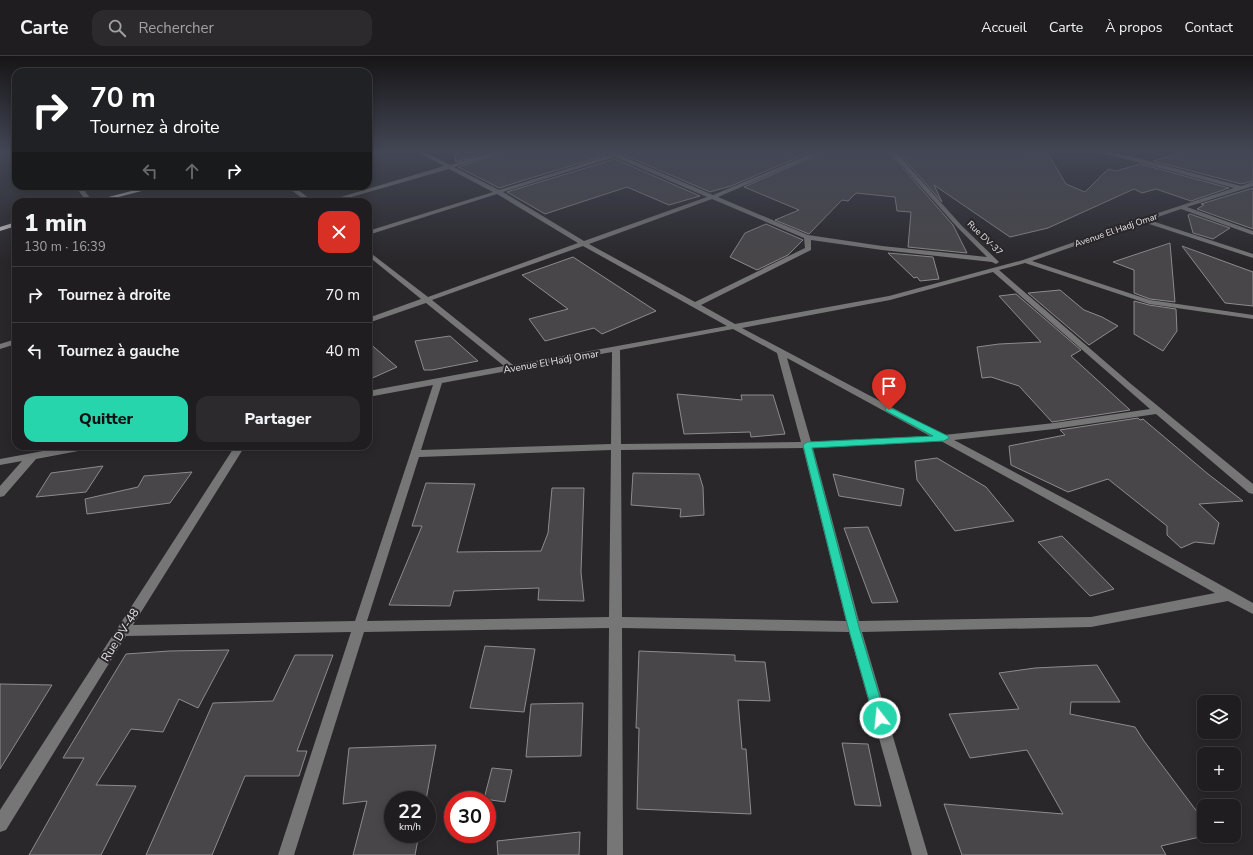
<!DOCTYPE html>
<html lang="fr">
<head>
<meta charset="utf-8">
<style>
  body { margin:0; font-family:"Nunito Sans",sans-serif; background:#2c2a2d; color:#f1f3f6; height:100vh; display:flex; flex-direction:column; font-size:15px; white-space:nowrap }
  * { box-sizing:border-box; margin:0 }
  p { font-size:13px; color:#a1a2a5 }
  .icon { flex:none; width:22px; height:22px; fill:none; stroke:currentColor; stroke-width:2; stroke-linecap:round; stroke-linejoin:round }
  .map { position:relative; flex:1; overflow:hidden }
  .details { position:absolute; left:12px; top:142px; width:360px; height:252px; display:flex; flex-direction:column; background:#1f1d20; border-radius:12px; box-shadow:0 2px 10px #0003,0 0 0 1px #3c3b3e }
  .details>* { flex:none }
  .hud { position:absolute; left:12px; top:12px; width:360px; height:122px; border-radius:12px; box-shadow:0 2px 10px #0003,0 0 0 1px #3c3b3e; background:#202124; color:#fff; overflow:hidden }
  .fabs { position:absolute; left:1197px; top:639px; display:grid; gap:8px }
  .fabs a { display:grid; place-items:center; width:44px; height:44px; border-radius:8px; background:#1f1d20; box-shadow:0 2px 10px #0003,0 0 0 1px #3c3b3e; font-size:20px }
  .speed { position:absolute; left:384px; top:735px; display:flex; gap:8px; font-size:20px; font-weight:700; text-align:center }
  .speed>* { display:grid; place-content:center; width:52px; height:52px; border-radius:50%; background:#1f1d20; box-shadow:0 2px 10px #0003,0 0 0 1px #3c3b3e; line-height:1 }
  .speed small { font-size:10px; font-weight:400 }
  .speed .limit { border:6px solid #d22; background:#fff; color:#111 }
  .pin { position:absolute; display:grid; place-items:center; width:34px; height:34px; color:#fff; margin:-41px -17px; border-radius:50% 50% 50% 0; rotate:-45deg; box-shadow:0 0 4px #0007 }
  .pin .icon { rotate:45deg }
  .me { position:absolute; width:44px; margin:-22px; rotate:344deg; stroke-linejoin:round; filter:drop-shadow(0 0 3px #0008) }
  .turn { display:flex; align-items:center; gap:14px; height:84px; padding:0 12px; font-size:18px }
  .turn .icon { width:52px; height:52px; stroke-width:2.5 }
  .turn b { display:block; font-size:28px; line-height:34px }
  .lanes { display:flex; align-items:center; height:38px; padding:0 12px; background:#0003; justify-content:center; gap:20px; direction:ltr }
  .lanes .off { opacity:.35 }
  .round { display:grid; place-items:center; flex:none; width:42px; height:42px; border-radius:12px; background:#2c2a2d }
  .summary { display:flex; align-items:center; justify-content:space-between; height:68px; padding:0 12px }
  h1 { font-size:24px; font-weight:800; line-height:30px }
  .action { display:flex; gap:8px; margin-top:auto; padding:8px 12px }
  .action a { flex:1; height:46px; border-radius:12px; background:#27d5ad; color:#111; font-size:16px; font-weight:800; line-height:46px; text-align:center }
  .action a+a { background:#2c2a2d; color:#f1f3f6 }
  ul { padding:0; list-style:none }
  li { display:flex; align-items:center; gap:12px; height:56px; padding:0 12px; border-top:1px solid #3c3b3e }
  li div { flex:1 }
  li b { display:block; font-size:15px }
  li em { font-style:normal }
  header { display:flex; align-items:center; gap:24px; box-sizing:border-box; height:56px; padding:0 20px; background:#1f1d20; border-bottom:1px solid #3c3b3e }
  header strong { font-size:19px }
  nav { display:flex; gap:22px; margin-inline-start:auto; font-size:14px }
  .search { width:280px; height:36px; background:#2c2a2d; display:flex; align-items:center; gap:10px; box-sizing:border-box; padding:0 14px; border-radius:12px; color:#a1a2a5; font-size:15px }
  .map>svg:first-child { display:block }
</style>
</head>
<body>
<header>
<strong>Carte</strong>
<div class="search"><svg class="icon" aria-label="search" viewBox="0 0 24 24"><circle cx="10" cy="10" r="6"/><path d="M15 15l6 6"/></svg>Rechercher</div>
<nav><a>Accueil</a><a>Carte</a><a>À propos</a><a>Contact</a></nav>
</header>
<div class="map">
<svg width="1253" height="799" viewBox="0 0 1253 799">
  <rect width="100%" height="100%" fill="#29272a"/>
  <path fill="#484648" stroke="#8e8b8e" d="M 454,95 L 491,95 L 456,106 Z
    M 507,95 L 601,95 L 606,99 L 499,132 L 458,111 Z
    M 632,95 L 813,95 L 731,130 L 710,136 L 624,99 Z
    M 826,95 L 888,95 L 953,169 L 967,197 L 908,191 L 911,156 L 897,155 L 895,141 L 856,137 L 848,145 L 842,144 L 809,178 L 775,164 L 799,154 L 744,131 Z
    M 897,95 L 1010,95 L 1048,98 L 1066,128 L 1085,136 L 1108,113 L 1116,115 L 1140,108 L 1229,132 L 1191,145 L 1156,133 L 1142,137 L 1134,133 L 1048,172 L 1010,181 L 934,129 L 942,146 Z
    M 1186,95 L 1253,95 L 1253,125 L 1241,128 L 1153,105 Z
    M 615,103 L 700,140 L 669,149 L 627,131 L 545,158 L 507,136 Z
    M 1253,132 L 1253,173 L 1197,153 L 1204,149 L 1201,148 Z
    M 1190,158 L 1230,172 L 1213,183 L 1193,177 L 1188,159 Z
    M 766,168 L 803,184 L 788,199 L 757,214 L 730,201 L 745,177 Z
    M 1170,187 L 1175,246 L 1150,243 L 1134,237 L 1134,214 L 1113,206 Z
    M 1182,190 L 1253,216 L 1253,250 L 1225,247 Z
    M 888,197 L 933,201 L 939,223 L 920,225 L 917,221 L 914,222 Z
    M 573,201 L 656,255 L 602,278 L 594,272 L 545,285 L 529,263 L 568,253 L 522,219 Z
    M 1060,234 L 1084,254 L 1102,261 L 1118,270 L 1089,289 L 1028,237 Z
    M 1016,238 L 1081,294 L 1071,300 L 1130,354 L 1052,366 L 1019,330 L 991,321 L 982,322 L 977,291 L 999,288 L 1041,286 L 999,240 Z
    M 1134,245 L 1149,249 L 1176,253 L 1177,275 L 1163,295 L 1134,278 Z
    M 450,280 L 478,305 L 432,314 L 424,314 L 415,285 Z
    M 368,286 L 397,311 L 368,324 Z
    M 677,338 L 742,344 L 741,339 L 773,339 L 785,378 L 751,381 L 750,376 L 684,378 Z
    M 1138,362 L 1140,364 L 1143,363 L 1208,418 L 1243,445 L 1199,448 L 1219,467 L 1214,488 L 1195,486 L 1181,492 L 1167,479 L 1167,470 L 1108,423 L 1068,436 L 1011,409 L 1009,390 L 1065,379 L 1060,374 Z
    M 937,402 L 986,431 L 1014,465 L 955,475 L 917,424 L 915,405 Z
    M 103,410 L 86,436 L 36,441 L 51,417 Z
    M 192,416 L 170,447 L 87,458 L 85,443 L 138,431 L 144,420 Z
    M 633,417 L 699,418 L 703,431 L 704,459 L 680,461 L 681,453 L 631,449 Z
    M 833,418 L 904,433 L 901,450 L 839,440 Z
    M 426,427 L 475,428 L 457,496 L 541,495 L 548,477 L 552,432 L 584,432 L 581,516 L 584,545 L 538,544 L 539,532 L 454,535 L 450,550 L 389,549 L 422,470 L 412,470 Z
    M 868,471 L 898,546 L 872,547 L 844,472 Z
    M 1062,480 L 1114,533 L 1090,540 L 1038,486 Z
    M 485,590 L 535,593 L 524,656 L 470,652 Z
    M 229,594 L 198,652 L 179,643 L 163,676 L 131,673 L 96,729 L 136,730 L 101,799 L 29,799 L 84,702 L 63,702 L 126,598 L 169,595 Z
    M 639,595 L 735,599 L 735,605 L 765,606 L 770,645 L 738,644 L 742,693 L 746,693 L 751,758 L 637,753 L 639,672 L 636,672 Z
    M 295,599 L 333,599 L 297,695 L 307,695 L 299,720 L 245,720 L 212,799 L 146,799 L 213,647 L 273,645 Z
    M 1097,609 L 1120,646 L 1071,646 L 1070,658 L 1135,671 L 1144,685 L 1204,765 L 1204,780 L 1161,790 L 1166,799 L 962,799 L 944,748 L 1063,758 L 1027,694 L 970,702 L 949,658 L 1019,653 L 999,617 L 1035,612 Z
    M 0,628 L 52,629 L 0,713 Z
    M 583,647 L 581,700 L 526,701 L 531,648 Z
    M 842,687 L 868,688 L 881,750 L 855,749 Z
    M 436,689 L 426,744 L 393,744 L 393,778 L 419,778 L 415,799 L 353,799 L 367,745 L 343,748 L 349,692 Z
    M 492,712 L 512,714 L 505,746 L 484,743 Z
    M 580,776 L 579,799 L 498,799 L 497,785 Z"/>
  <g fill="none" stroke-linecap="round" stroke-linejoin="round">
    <path fill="#777677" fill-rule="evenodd" d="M 416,95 L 423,95 L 450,109 L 497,95 L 506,95 L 454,111 L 499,134 L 610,99 L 602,95 L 610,95 L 615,97 L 631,95 L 620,99 L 713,139 L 817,95 L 825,95 L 718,141 L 808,179 L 882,190 L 987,201 L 958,172 L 889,95 L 895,95 L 962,170 L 999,206 L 996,208 L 992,206 L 882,194 L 811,184 L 811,194 L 701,249 L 735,268 L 889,240 L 1023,204 L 1140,163 L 1234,132 L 1126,103 L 1090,95 L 1102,95 L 1126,99 L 1241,130 L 1253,126 L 1253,130 L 1187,151 L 1253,175 L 1253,179 L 1181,153 L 1149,164 L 1253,198 L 1253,202 L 1143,166 L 1032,205 L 1150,244 L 1253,259 L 1253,263 L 1149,248 L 1025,207 L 999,214 L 1131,328 L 1253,428 L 1253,438 L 1249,437 L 1156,358 L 1054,373 L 954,384 L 1084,453 L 1253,547 L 1253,558 L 1228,545 L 1091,571 L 862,576 L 928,799 L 912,799 L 849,576 L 622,572 L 623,799 L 607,799 L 609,572 L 364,576 L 294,799 L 278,799 L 351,576 L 126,580 L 6,774 L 0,776 L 0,754 L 235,390 L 245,390 L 133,569 L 355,565 L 433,329 L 368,341 L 368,335 L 504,310 L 426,247 L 368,267 L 368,262 L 421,243 L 368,200 L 368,195 L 428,241 L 578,187 L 497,138 L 368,179 L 368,175 L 493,136 L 449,113 L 334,146 L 324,146 L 444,110 ZM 615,101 L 707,141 L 584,185 L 503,136 ZM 712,143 L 804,182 L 805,192 L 695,246 L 589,188 ZM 583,190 L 727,270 L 513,309 L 432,244 ZM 993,216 L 1150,353 L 1054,367 L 944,379 L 742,272 L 890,244 ZM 733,273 L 777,297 L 801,386 L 621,388 L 620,294 ZM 612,296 L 611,388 L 421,394 L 442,327 ZM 787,302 L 930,380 L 811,386 ZM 941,385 L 1076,459 L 1215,537 L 1091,561 L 859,565 L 813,392 ZM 803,392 L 846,565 L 622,561 L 621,394 ZM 611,394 L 609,561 L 367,565 L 419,401 Z
      M 75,130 L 81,130 L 93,146 L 87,146 Z
      M 286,130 L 293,130 L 314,146 L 307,146 Z
      M 16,283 L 16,288 L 0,293 L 0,288 Z
      M 70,390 L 94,390 L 89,393 L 36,403 L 4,440 L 0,441 L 0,430 L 22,405 L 0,409 L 0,403 Z"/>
    <path fill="#c6c4c7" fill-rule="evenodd" d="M 151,130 L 161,130 L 99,146 L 89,146 Z
      M 16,166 L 16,170 L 0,175 L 0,171 Z"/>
  </g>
  <linearGradient id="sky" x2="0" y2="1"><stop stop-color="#171517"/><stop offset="0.46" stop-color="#434755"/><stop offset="1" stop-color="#434755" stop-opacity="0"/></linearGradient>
  <rect width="1253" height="207" fill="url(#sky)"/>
  <path fill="#27d5ad" stroke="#198a70" d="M 889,351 L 948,380 L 949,382 L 944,385 L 812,392 L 859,571 L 886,662 L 885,666 L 880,668 L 875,666 L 874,662 L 848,571 L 803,389 L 807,386 L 933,380 L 886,355 L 885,354 L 886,352 Z"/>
  <g text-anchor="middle" stroke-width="4" stroke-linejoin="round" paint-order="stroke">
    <g font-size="9" fill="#e5e3e5" stroke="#29272a">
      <text transform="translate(1116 174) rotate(-19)" y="3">Avenue El Hadj Omar</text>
      <text transform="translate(985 182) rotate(44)" y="3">Rue DV-37</text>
    </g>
    <g font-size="10" fill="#e5e3e5" stroke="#29272a">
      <text transform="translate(551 305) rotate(-10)" y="4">Avenue El Hadj Omar</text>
    </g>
    <g font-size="12" fill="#e5e3e5" stroke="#29272a">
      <text transform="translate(120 579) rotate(-58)" y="4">Rue DV-48</text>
    </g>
  </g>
</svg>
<div class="fabs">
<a><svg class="icon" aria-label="layers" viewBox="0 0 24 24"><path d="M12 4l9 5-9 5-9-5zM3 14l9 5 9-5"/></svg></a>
<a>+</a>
<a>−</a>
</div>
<div class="speed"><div>22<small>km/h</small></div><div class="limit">30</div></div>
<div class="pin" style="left:889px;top:354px;background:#d93025"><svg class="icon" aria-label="arrive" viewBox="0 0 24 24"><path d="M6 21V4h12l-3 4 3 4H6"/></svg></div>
<svg class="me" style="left:880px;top:662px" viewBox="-20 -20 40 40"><circle r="17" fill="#27d5ad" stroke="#fff" stroke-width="3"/><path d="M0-11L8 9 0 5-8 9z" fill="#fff"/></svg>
<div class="hud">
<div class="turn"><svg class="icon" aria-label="right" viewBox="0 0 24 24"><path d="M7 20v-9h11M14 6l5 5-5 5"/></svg><div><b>70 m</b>Tournez à droite</div></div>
<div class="lanes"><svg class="icon off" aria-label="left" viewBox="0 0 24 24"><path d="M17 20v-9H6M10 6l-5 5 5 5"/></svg><svg class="icon off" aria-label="ahead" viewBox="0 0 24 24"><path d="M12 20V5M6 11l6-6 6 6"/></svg><svg class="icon" aria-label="right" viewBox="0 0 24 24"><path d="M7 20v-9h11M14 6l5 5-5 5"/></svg></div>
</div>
<section class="details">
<div class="summary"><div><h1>1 min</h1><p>130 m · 16:39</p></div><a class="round" style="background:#d93025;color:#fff"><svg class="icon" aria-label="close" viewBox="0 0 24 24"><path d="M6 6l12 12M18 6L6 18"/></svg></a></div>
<ul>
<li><svg class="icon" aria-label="right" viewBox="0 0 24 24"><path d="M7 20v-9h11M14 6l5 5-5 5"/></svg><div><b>Tournez à droite</b></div><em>70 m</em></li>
<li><svg class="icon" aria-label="left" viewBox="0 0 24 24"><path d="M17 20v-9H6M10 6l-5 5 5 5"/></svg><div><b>Tournez à gauche</b></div><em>40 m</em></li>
</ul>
<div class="action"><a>Quitter</a><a>Partager</a></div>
</section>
</div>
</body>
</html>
